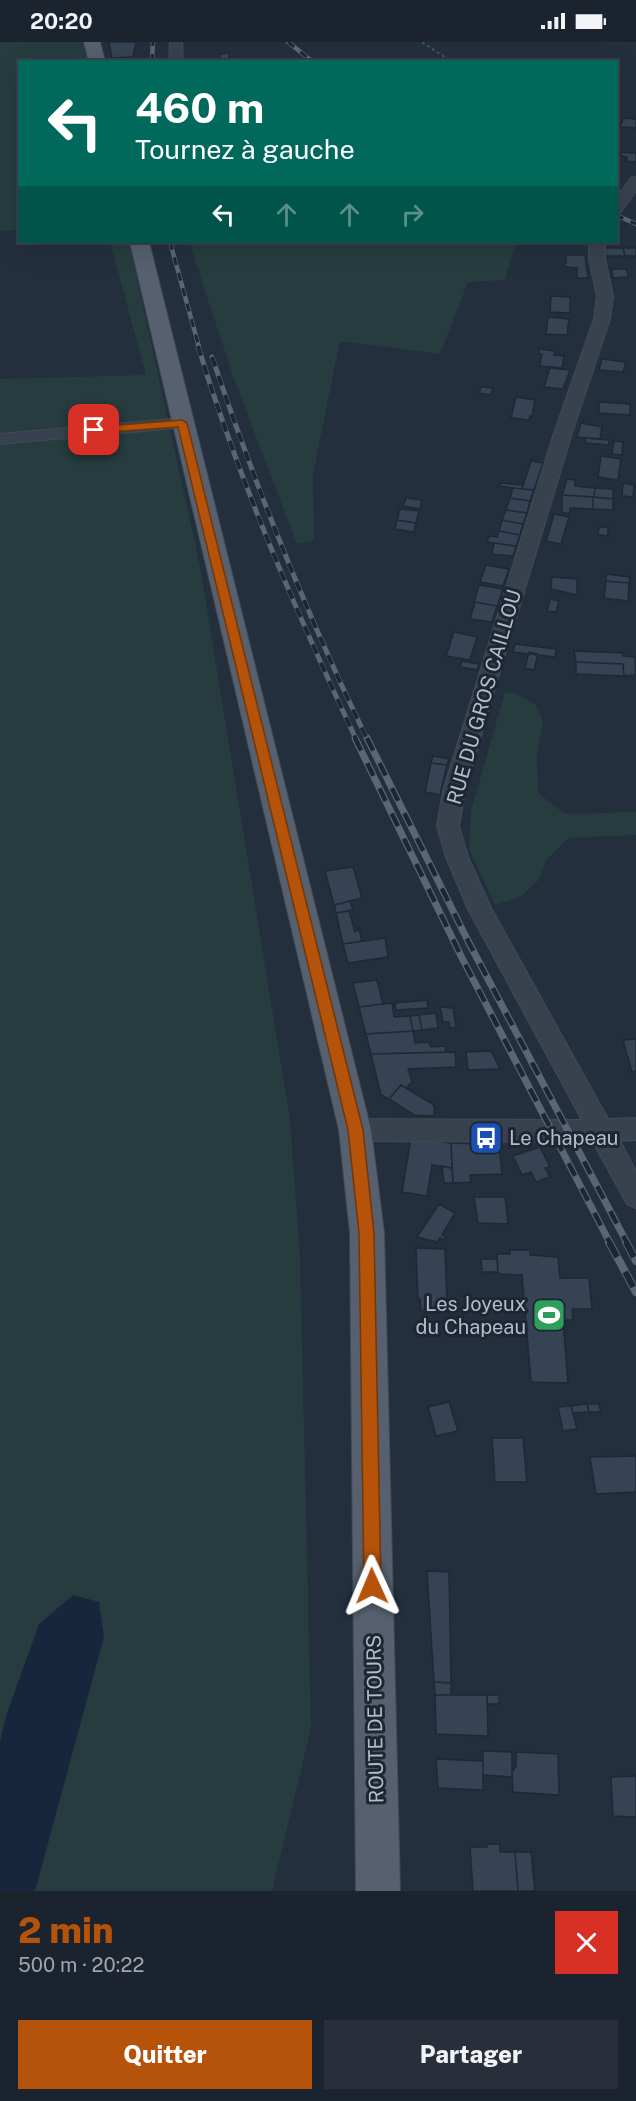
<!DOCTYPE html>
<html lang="fr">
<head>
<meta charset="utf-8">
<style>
  body { margin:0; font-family:"Public Sans",sans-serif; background:#282f3a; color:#f1f3f6; height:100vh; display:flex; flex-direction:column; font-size:22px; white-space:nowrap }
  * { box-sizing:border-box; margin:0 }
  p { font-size:20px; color:#a0a4aa }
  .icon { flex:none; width:33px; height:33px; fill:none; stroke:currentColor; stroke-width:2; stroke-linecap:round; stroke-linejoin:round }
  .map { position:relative; height:1849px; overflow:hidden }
  .side { display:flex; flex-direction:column; background:#1b232e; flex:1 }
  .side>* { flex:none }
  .guide { position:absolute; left:18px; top:18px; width:600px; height:183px; border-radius:0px; box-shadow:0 6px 24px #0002,0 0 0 2px #39404a; background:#00695c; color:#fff; overflow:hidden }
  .pin { position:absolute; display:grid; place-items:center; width:51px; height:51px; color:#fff; margin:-26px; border-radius:12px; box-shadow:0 3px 9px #0006 }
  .me { position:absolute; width:66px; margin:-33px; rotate:359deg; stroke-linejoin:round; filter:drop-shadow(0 0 4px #0008) }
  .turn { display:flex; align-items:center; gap:21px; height:126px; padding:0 18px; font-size:27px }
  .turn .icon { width:78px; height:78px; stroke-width:2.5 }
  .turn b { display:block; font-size:42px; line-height:51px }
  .lanes { display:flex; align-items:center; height:57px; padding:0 18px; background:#0003; justify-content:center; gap:30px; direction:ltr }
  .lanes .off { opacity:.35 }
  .round { display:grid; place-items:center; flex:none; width:63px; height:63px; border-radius:0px; background:#282f3a }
  .overview { display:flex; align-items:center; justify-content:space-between; height:102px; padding:0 18px }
  h1 { font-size:36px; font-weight:800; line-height:45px; color:#b45309 }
  .cta { display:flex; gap:12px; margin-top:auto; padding:12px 18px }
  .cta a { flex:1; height:69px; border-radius:0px; background:#b45309; color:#fff; font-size:24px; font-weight:800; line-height:69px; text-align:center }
  .cta a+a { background:#282f3a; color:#f1f3f6 }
  .status { display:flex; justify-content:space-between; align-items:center; height:42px; padding:0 30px; background:#1b232e; direction:ltr }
  .status svg { height:16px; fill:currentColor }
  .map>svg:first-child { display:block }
</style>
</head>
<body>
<div class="status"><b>20:20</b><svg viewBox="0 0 49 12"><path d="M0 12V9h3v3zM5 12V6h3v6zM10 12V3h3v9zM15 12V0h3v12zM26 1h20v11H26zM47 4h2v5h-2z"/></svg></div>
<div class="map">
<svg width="636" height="1849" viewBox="0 0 636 1849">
  <rect width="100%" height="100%" fill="#242f3e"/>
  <path fill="#263c3f" d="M 0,0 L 83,0 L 89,19 L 20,20 L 19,188 L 0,189 Z
    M 110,200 L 129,200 L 200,524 L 290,1077 L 300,1214 L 311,1686 L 272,1849 L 0,1849 L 0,337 L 146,333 Z
    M 189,200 L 516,200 L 505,238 L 468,240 L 440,312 L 340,299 L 313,432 L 314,499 L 297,502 L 234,337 Z
    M 505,650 L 516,652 L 536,663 L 543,679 L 537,711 L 538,751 L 565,772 L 636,770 L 636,793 L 568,796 L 547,817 L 538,839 L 520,855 L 495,863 L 469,807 L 471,769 Z"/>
  <path fill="#17263c" d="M 73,1553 L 99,1560 L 104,1595 L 35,1849 L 0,1849 L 0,1699 L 7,1671 L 39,1582 Z"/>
  <path fill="#364354" stroke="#1f2835" stroke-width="1.5" d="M 109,0 L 136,0 L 133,15 L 112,16 Z
    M 229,11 L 229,16 L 241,16 L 241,20 L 219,20 L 220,12 Z
    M 623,76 L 636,77 L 636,86 L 620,85 Z
    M 622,110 L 636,111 L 636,120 L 626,119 L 627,115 L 620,114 Z
    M 605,206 L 623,206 L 625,214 L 606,214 Z
    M 623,206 L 636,206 L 636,214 L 625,214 Z
    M 566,213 L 585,213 L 588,236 L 577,236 L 577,226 L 566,225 L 563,221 L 566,221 Z
    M 612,227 L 626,227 L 629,235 L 613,236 Z
    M 551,254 L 570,255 L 570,271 L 550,270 Z
    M 548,275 L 569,277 L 567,293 L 546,292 Z
    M 539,307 L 555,309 L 554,313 L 564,314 L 562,326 L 540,324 L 542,312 L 539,312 Z
    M 602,317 L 626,320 L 623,330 L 599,328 Z
    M 550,326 L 570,328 L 563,347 L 544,345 Z
    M 481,345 L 493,346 L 491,353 L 479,351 Z
    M 516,355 L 535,358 L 532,374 L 530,374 L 529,378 L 511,376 Z
    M 599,360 L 630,362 L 630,373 L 599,371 Z
    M 581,381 L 602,385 L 600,397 L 577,395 Z
    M 585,396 L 609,398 L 609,403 L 586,401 Z
    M 614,399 L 623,400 L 622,413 L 612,412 Z
    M 601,414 L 621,417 L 618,438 L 598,435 Z
    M 531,419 L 543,421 L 534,448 L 522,447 Z
    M 567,437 L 575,438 L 575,444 L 595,446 L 594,455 L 562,453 Z
    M 501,441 L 523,443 L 522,447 L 499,444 Z
    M 623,441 L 634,443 L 633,455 L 622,454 Z
    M 513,446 L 534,448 L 530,459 L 510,456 Z
    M 595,446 L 613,447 L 613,457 L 594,455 Z
    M 562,453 L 593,455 L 593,467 L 570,466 L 570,471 L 562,471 Z
    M 593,455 L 613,457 L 613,468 L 593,467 Z
    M 406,456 L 422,458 L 420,467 L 403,464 Z
    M 510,456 L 530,459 L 527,471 L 506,468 Z
    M 400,467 L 419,469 L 416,481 L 397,478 Z
    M 506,468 L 527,471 L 523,482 L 502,478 Z
    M 554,472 L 569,475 L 561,502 L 546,499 Z
    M 397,478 L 416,481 L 414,490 L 395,487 Z
    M 502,478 L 523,482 L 520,493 L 499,489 Z
    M 599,485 L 608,485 L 608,494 L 598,493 Z
    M 499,489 L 520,493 L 516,504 L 487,500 L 489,494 L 497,495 Z
    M 494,501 L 516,504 L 513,514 L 492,512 Z
    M 486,523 L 509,527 L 503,544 L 480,540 Z
    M 606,532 L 630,535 L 629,541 L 606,539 Z
    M 552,535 L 577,537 L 577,553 L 551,547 Z
    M 606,539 L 629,541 L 628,559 L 604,556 Z
    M 479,543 L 503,547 L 497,564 L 474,560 Z
    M 550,557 L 559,559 L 556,570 L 547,569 Z
    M 475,560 L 497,564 L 492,580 L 470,577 Z
    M 454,590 L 477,595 L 470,618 L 446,614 Z
    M 515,602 L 556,607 L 555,615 L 513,610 Z
    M 574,609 L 623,611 L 623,614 L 635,615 L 636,633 L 624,634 L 623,622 L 576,620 Z
    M 529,610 L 538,612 L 534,628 L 525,626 Z
    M 462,619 L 479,622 L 477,628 L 460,625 Z
    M 576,620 L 623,622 L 624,634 L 576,632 Z
    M 433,714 L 449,717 L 447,723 L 431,721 Z
    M 431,721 L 447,723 L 440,753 L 425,750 Z
    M 353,825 L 362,856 L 334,863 L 325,829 Z
    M 350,859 L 353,868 L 336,871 L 334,863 Z
    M 349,869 L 355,890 L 359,887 L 362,899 L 343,902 L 336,871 Z
    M 385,896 L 388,915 L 348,921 L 343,902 Z
    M 377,938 L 383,962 L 359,965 L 353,941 Z
    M 427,958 L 428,966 L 396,968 L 395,961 Z
    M 392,961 L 394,975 L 410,974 L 413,989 L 366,992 L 359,965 Z
    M 440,965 L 453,966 L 456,985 L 450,986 L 449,980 L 443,980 Z
    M 436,971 L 438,986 L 422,988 L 419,973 Z
    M 419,973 L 422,988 L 413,989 L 410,974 Z
    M 413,989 L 415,1001 L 429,1000 L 431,1005 L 445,1004 L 446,1010 L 371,1012 L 366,992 Z
    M 636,997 L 636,1029 L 632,1030 L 623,998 Z
    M 491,1009 L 500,1027 L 468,1028 L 466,1010 Z
    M 455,1010 L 456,1025 L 408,1027 L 412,1040 L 406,1046 L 401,1043 L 389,1057 L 381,1053 L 371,1012 Z
    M 401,1043 L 434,1063 L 434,1074 L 414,1073 L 389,1057 Z
    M 411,1096 L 451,1101 L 452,1126 L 432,1123 L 427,1154 L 402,1150 Z
    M 451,1101 L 499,1103 L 502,1132 L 470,1133 L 471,1140 L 453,1141 Z
    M 540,1105 L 550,1125 L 545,1126 L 550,1135 L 536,1140 L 531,1130 L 522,1133 L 513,1114 Z
    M 442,1124 L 452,1126 L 453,1141 L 444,1141 Z
    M 474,1155 L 505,1155 L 508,1182 L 478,1181 Z
    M 439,1162 L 455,1171 L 442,1193 L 446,1195 L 444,1198 L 440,1196 L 437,1200 L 417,1195 Z
    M 416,1206 L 445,1207 L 447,1257 L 445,1257 L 445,1268 L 421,1268 L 420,1257 L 418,1256 Z
    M 510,1208 L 530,1208 L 530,1213 L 558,1215 L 560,1236 L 589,1236 L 592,1267 L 572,1267 L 573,1278 L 563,1278 L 568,1341 L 531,1340 L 522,1233 L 500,1232 L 498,1230 L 497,1212 L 510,1212 Z
    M 481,1217 L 497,1217 L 498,1230 L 482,1230 Z
    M 449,1360 L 458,1389 L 436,1394 L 428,1365 Z
    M 587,1362 L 599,1362 L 601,1370 L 589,1370 Z
    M 587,1362 L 589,1370 L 573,1371 L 571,1364 Z
    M 571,1364 L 577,1387 L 563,1389 L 558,1365 Z
    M 492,1396 L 523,1396 L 527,1440 L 495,1440 Z
    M 636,1414 L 636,1450 L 596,1452 L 590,1415 Z
    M 427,1529 L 449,1530 L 451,1641 L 434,1640 Z
    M 434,1640 L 451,1641 L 451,1653 L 435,1653 Z
    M 435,1653 L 487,1653 L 488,1694 L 436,1692 Z
    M 487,1653 L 499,1653 L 499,1662 L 487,1662 Z
    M 483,1709 L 512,1710 L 512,1735 L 483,1733 Z
    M 516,1710 L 558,1712 L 559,1753 L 513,1750 L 512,1730 L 516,1724 Z
    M 436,1717 L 483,1719 L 483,1748 L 438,1746 Z
    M 636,1734 L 636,1775 L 613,1774 L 611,1735 Z
    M 486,1802 L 500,1802 L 500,1810 L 515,1810 L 518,1849 L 473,1849 L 470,1805 L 487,1805 Z
    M 515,1810 L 531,1810 L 535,1849 L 518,1849 Z"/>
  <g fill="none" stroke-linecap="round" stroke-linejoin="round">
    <g stroke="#414a57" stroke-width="2">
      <path id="minor" d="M 170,0 L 182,0 L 183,20 L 169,20 Z
        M 636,135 L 636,149 L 621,170 L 616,171 L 616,156 L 631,136 Z
        M 589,200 L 605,200 L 605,217 L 613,254 L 610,277 L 572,391 L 495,646 L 465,749 L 459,784 L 468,815 L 491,866 L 608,1077 L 636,1076 L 636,1098 L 620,1099 L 636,1129 L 636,1166 L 627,1162 L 593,1100 L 355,1099 L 346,1096 L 342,1088 L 346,1080 L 355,1077 L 582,1078 L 468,867 L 446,815 L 437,784 L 443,749 L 475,646 L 554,391 L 594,277 L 597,254 L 589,217 Z
        M 182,376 L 188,377 L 191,381 L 188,385 L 0,402 L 0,392 Z"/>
    </g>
    <g stroke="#414a57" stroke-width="2">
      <path id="major" d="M 84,0 L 100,0 L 105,20 L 89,20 Z
        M 130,200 L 149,200 L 371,1088 L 384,1191 L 400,1849 L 356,1849 L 350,1191 L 339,1088 Z"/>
    </g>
    <path stroke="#3f5557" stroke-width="2" stroke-dasharray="3 3" stroke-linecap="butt" d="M 422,0 L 452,20"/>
    <use href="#minor" fill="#38414e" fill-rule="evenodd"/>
    <use href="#major" fill="#56606e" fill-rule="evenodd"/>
    <g stroke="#5a6575" stroke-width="4.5">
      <path id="rail-far3" d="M 288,0 L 313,20
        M 152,20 L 153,0
        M 616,173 L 636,182
        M 170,200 L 199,305"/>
    </g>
    <g stroke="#5a6575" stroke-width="5">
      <path id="rail-far2" d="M 198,304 C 239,439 296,569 356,697
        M 212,315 C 256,446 307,573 367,697"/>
    </g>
    <g stroke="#5a6575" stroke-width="7">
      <path id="rail-far1" d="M 355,696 L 462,916 L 610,1201
        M 367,696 L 468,899 L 627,1201"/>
    </g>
    <g stroke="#5a6575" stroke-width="8">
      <path id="rail" d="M 609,1200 L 636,1250
        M 626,1200 L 636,1219"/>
    </g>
    <use href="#rail-far3" stroke="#1d2633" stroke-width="3" stroke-dasharray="8" stroke-linecap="butt"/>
    <use href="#rail-far2" stroke="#1d2633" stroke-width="4" stroke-dasharray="10" stroke-linecap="butt"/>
    <use href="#rail-far1" stroke="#1d2633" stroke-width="4.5" stroke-dasharray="14" stroke-linecap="butt"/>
    <use href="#rail" stroke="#1d2633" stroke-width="6" stroke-dasharray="17" stroke-linecap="butt"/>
  </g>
  <path fill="#b45309" stroke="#753606" stroke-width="1.5" d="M 182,378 L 187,381 L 363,1088 L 374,1191 L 381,1544 L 379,1550 L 372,1553 L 366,1550 L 364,1544 L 359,1191 L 348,1088 L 178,385 L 94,391 L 89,388 L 94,385 Z"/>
  <defs>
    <g id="bus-square" transform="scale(1.725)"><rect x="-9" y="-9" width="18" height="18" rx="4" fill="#1a4fb4" stroke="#1d2633"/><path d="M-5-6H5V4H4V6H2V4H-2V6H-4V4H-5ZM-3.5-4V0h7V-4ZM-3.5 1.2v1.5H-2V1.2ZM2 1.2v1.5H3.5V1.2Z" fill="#fff"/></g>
    <g id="stadium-square" transform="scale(1.725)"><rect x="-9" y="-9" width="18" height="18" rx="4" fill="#2e9e5b" stroke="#1d2633"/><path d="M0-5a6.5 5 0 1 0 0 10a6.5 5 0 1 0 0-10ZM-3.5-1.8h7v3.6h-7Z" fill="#fff"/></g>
  </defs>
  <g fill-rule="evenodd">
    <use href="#bus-square" x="486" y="1096"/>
    <use href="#stadium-square" x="549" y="1273"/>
  </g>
  <g text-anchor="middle" stroke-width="6" stroke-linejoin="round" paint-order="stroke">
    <g font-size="20" fill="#b4bcc9" stroke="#1d2633">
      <text transform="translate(484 655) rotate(-74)" y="7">RUE DU GROS CAILLOU</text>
      <text transform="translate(375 1677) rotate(-91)" y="7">ROUTE DE TOURS</text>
    </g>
    <g font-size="20" fill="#b4bcc9" stroke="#1d2633" text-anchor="start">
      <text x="509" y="1103">Le Chapeau</text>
      <text x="526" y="1269" text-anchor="end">Les Joyeux<tspan x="526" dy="23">du Chapeau</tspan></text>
    </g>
  </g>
</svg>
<div class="pin" style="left:94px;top:388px;background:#d93025"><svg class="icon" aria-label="arrive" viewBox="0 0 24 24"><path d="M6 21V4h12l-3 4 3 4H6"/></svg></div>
<svg class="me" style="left:372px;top:1544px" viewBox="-20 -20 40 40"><path d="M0-17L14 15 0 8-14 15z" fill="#b45309" stroke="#fff" stroke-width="4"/></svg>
<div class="guide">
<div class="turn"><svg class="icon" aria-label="left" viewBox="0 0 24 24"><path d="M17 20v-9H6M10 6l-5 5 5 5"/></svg><div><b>460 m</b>Tournez à gauche</div></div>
<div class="lanes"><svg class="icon" aria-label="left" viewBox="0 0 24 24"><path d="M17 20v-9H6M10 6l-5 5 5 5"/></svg><svg class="icon off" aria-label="ahead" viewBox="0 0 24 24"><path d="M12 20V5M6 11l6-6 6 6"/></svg><svg class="icon off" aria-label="ahead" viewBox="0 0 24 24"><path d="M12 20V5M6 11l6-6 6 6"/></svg><svg class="icon off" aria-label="right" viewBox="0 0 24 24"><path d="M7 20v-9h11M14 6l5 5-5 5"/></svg></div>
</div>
</div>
<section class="side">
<div class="overview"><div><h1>2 min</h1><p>500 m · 20:22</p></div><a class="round" style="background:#d93025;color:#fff"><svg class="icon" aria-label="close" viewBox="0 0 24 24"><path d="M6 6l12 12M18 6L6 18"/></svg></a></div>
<div class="cta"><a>Quitter</a><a>Partager</a></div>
</section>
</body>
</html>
